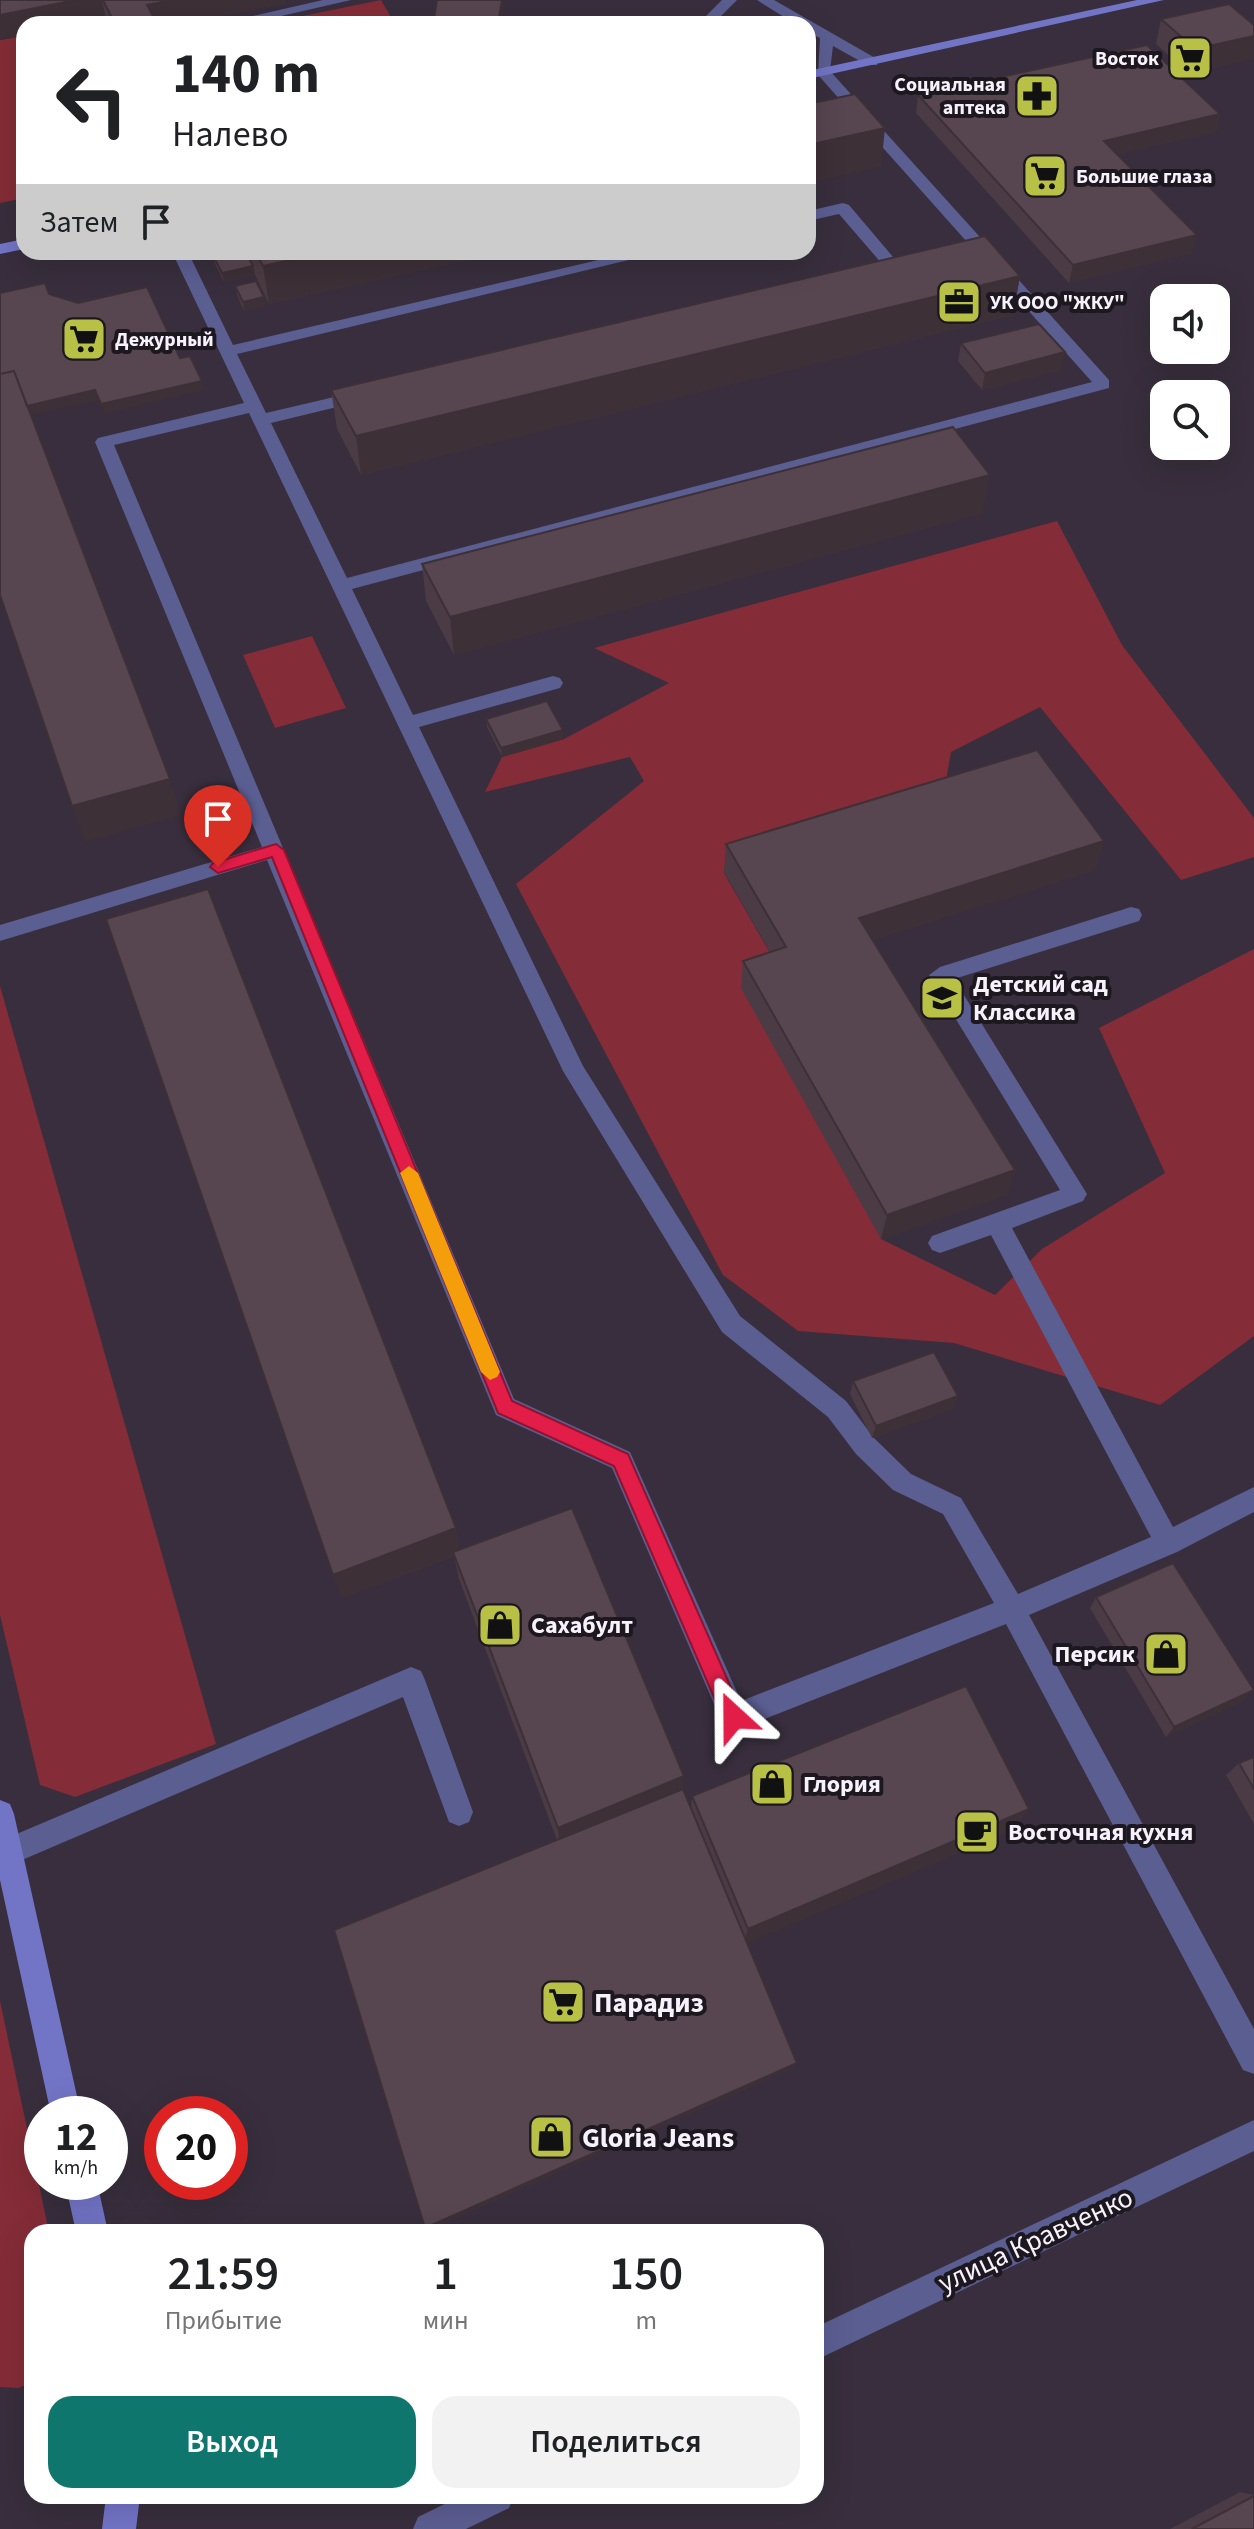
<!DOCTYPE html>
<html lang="ru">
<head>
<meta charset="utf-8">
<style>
  body { margin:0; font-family:"Source Sans 3",sans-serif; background:#f2f2f2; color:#202124; height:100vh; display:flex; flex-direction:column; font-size:30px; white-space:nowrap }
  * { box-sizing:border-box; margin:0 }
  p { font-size:26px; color:#757577 }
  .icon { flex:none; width:44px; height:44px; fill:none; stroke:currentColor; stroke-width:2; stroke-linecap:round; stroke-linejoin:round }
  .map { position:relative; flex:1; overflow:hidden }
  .side { position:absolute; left:24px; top:2224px; width:800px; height:280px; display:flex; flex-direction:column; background:#fff; border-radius:24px; box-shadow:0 8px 32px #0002 }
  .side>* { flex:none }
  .top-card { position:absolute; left:16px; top:16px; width:800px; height:244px; border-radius:24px; box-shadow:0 8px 32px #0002; background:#fff; color:#202124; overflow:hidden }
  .fabs { position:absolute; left:1150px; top:284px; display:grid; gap:16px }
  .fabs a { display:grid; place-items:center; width:80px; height:80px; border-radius:16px; background:#fff; box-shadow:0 8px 32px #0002; font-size:40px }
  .speed { position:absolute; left:24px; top:2096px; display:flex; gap:16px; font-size:40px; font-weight:700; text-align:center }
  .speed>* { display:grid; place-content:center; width:104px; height:104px; border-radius:50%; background:#fff; box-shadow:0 8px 32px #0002; line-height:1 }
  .speed small { font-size:20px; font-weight:400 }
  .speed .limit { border:12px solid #d22; background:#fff; color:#111 }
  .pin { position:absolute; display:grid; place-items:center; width:68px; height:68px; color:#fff; margin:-82px -34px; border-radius:50% 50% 50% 0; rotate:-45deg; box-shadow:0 0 8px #0007 }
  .pin .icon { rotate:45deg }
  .me { position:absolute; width:88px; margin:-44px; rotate:336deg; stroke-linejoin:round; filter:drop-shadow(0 0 6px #0008) }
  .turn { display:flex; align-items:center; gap:28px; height:168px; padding:0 24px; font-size:36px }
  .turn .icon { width:104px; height:104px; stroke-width:2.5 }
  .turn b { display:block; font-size:56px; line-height:68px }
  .then { display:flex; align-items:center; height:76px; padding:0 24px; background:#0003; gap:16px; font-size:30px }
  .eta { display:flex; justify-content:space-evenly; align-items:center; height:136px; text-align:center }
  .eta b { font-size:48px; font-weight:600; line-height:56px }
  .primary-button { display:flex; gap:16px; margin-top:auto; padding:16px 24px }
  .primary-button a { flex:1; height:92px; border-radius:24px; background:#0f766e; color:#fff; font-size:32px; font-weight:600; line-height:92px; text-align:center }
  .primary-button a+a { background:#f2f2f2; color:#202124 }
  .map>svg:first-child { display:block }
</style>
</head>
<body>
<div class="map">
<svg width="1254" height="2529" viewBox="0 0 1254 2529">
  <rect width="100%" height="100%" fill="#382e3d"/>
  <path fill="#842c37" d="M 381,0 L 395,24 L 263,24 Z
    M 24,36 L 24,198 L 0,203 L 0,40 Z
    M 1057,521 L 1122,645 L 1254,818 L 1254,857 L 1181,880 L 1040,707 L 951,752 L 946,781 L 724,873 L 783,975 L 881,1239 L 995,1295 L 1042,1249 L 1165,1173 L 1099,1028 L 1254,949 L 1254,1336 L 1160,1405 L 954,1343 L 798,1331 L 723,1275 L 516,884 L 644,781 L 630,757 L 485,792 L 502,757 L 564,739 L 669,683 L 594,648 Z
    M 312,636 L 346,708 L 275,728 L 243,655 Z
    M 0,986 L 216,1744 L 75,1797 L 40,1785 L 0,1615 Z
    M 0,2001 L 49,2232 L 32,2232 L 32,2382 L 19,2388 L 0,2387 Z"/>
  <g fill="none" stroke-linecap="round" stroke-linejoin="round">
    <path fill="#5b5e91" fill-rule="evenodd" d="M 323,0 L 351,0 L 246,24 L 218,24 Z
      M 757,0 L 774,0 L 877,59 L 877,65 L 867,65 L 833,46 L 830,71 L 1109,380 L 1109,388 L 352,589 L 413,715 L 553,676 L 560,678 L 563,683 L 560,688 L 419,727 L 583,1066 L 740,1316 L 846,1401 L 874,1438 L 911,1474 L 961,1498 L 1018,1594 L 1151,1537 L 991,1235 L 940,1253 L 932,1250 L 928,1243 L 932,1236 L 1060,1190 L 929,975 L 940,967 L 1131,907 L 1139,909 L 1142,915 L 1139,921 L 954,979 L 1087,1194 L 1083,1201 L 1012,1228 L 1173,1527 L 1254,1487 L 1254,1512 L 1177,1552 L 1029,1615 L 1254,2029 L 1254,2074 L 1243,2070 L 1006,1624 L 734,1731 L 724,1727 L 612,1468 L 496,1415 L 267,860 L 0,941 L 0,925 L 262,847 L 95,442 L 98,438 L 244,403 L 172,252 L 188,252 L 233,345 L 633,252 L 662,252 L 237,354 L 266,413 L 364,390 L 373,395 L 370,399 L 271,423 L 347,578 L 1092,382 L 818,75 L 820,38 L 808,32 L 808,24 L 795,24 ZM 249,413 L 563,1071 L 722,1332 L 828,1417 L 856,1454 L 893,1490 L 943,1514 L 994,1603 L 741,1701 L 630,1452 L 514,1399 L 114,445 Z
      M 843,203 L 849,205 L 899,264 L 899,270 L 868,275 L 868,269 L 883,265 L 839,214 L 808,221 L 808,211 Z
      M 411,1667 L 421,1671 L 425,1680 L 473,1812 L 469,1822 L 459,1826 L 449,1822 L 403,1697 L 8,1866 L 0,1863 L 0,1841 Z"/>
    <path fill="#5b5e91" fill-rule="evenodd" d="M 722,0 L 737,0 L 713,24 L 698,24 Z
      M 1254,2120 L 1254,2151 L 816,2360 L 816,2327 Z
      M 461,2496 L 514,2496 L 509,2508 L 466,2529 L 413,2529 L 418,2517 Z"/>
    <path fill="#7274c6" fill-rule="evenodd" d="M 1137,0 L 1164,0 L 808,79 L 808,71 Z
      M 24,239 L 24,249 L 0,254 L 0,244 Z
      M 0,1800 L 10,1804 L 14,1814 L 81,2114 L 51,2114 L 0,1880 Z
      M 65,2182 L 97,2182 L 108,2232 L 76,2232 Z
      M 106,2496 L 140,2496 L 136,2529 L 102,2529 Z"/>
  </g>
  <path fill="#4b3b44" d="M 0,0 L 286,0 L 286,3 L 180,24 L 108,24 L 106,20 Z
    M 1161,19 L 1254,25 L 1189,74 L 1156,44 Z
    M 918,95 L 1220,114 L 1216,132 L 1117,154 L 1192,253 L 1069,283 L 916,113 Z
    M 247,252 L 502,252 L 269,304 L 255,275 L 224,282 L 215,264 L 213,255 L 248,256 Z
    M 1020,276 L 1013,315 L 361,475 L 337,429 L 331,390 Z
    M 235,286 L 266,306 L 244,311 L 237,295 Z
    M 961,343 L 1061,370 L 982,390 L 958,361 Z
    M 983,513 L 454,655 L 426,601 L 422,564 Z
    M 486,719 L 564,739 L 502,757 L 487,727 Z
    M 1104,841 L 1095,870 L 873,940 L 1015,1170 L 1007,1195 L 881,1239 L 741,988 L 743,961 L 770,952 L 724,872 L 726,844 Z
    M 853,1381 L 958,1396 L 953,1409 L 872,1438 L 850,1394 Z
    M 460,1549 L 683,1789 L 691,1808 L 692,1796 L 1029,1809 L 1014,1829 L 747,1943 L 794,2067 L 429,2230 L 425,2228 L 557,1840 L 459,1579 L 454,1556 L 342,1598 L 333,1575 Z
    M 1096,1597 L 1245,1700 L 1166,1737 L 1090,1608 Z
    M 1254,1757 L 1254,1824 L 1226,1775 L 1239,1763 Z
    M 1240,2492 L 1254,2495 L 1254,2529 L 1170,2529 Z"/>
  <path fill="#3d3037" d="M 76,0 L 102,0 L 106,20 L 85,24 L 24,24 L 24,36 L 0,40 L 0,15 Z
    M 172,0 L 286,0 L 286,3 L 180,24 L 125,24 L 147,5 Z
    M 502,0 L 503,0 L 504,8 L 502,24 L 498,24 Z
    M 1254,36 L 1254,59 L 1189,74 L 1195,49 Z
    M 1220,114 L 1216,132 L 1100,158 L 1104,141 Z
    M 885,128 L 881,167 L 808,183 L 808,145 Z
    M 1197,235 L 1192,253 L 1069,283 L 1073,265 Z
    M 326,252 L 502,252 L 269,304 L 263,266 Z
    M 253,266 L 255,275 L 224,282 L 222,273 Z
    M 1020,276 L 1013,315 L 361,475 L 356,436 Z
    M 264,297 L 266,306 L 244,311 L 243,302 Z
    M 1065,352 L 1061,370 L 982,390 L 985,373 Z
    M 202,381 L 204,390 L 104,414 L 101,404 Z
    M 95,390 L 98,400 L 28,416 L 25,407 Z
    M 990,475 L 983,513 L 454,655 L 450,617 Z
    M 563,730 L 564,739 L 502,757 L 501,748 Z
    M 170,779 L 181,815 L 85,842 L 72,806 Z
    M 1104,841 L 1095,870 L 855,946 L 859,918 Z
    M 1015,1170 L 1007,1195 L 881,1239 L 887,1215 Z
    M 958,1396 L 953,1409 L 872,1438 L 876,1426 Z
    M 456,1528 L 461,1553 L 342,1598 L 333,1575 Z
    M 1254,1690 L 1245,1700 L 1166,1737 L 1174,1727 Z
    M 684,1776 L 682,1797 L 560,1847 L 558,1828 Z
    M 1029,1809 L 1014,1829 L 743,1945 L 748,1929 Z
    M 797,2063 L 794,2067 L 429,2230 L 425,2228 Z"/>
  <path fill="#57454f" stroke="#3d3037" stroke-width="2" d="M 0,0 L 76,0 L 0,15 Z
    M 103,0 L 172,0 L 147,5 L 154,18 L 125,24 L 115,24 Z
    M 437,0 L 502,0 L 498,24 L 433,24 Z
    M 1229,4 L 1254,25 L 1254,36 L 1195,49 L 1161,19 Z
    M 1147,45 L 1220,114 L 1104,141 L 1197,235 L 1073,265 L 918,95 Z
    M 855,94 L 885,128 L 808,145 L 808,104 Z
    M 985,236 L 1020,276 L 356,436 L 331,390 Z
    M 219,252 L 246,252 L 253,266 L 222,273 L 213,255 Z
    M 256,252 L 326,252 L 263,266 Z
    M 256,281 L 264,297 L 243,302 L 235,286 Z
    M 45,283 L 49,294 L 78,303 L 147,287 L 180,358 L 190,356 L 202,381 L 101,404 L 95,390 L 27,406 L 14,371 L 0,374 L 0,293 Z
    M 1039,324 L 1065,352 L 985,373 L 961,343 Z
    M 14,371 L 170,779 L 72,806 L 0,595 L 0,374 Z
    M 953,427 L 990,475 L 450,617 L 422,564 Z
    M 547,701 L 563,730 L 501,748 L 486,719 Z
    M 1037,750 L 1104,841 L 859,918 L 1015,1170 L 887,1215 L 743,961 L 786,947 L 726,844 Z
    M 208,889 L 456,1528 L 333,1575 L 106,919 Z
    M 934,1352 L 958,1396 L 876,1426 L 853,1381 Z
    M 572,1508 L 684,1776 L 558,1828 L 453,1552 Z
    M 1173,1563 L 1254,1690 L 1174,1727 L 1096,1597 Z
    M 966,1686 L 1029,1809 L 748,1929 L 692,1796 Z
    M 1254,1757 L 1254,1789 L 1239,1763 Z
    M 683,1789 L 797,2063 L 425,2228 L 334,1930 Z
    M 1254,2496 L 1254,2529 L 1192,2529 Z"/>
  <path fill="#e11d48" stroke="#92132f" stroke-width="2" d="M 276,844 L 284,850 L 512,1401 L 628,1454 L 744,1717 L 741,1725 L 734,1728 L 726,1725 L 614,1466 L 498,1413 L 272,857 L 218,873 L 210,867 L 213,863 Z"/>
  <path fill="#f59e0b" d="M 409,1166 L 418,1173 L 500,1372 L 497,1377 L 490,1380 L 481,1372 L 400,1173 Z"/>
  <defs>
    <g id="supermarket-square" transform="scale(2.3)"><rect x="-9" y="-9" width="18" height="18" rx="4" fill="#b9c046" stroke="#1d181f"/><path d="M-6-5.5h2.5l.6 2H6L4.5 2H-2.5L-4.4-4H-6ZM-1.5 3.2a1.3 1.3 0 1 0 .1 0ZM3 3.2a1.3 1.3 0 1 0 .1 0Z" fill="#111"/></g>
    <g id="pharmacy-square" transform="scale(2.3)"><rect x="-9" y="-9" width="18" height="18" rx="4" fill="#b9c046" stroke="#1d181f"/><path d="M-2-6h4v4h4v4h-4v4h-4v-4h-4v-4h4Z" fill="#111"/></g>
    <g id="office-square" transform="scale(2.3)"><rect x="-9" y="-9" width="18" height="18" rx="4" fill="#b9c046" stroke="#1d181f"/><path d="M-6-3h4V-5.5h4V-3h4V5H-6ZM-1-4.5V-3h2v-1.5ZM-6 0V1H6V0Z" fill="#111"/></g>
    <g id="school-square" transform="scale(2.3)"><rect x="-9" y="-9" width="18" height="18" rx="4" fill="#b9c046" stroke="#1d181f"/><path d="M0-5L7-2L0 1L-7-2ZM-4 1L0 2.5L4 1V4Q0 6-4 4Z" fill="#111"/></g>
    <g id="shop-square" transform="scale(2.3)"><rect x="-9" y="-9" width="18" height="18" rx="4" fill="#b9c046" stroke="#1d181f"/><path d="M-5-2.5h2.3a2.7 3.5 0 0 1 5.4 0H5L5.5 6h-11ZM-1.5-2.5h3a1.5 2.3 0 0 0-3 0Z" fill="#111"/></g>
    <g id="cafe-square" transform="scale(2.3)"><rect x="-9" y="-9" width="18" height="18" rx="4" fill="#b9c046" stroke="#1d181f"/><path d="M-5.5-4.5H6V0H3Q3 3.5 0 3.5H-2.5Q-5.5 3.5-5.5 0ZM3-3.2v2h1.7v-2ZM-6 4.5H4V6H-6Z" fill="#111"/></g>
  </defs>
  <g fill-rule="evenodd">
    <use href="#supermarket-square" x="1190" y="58"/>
    <use href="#pharmacy-square" x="1037" y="96"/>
    <use href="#supermarket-square" x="1045" y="176"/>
    <use href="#office-square" x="959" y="302"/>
    <use href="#supermarket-square" x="84" y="339"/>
    <use href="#school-square" x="942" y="998"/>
    <use href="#shop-square" x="500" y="1625"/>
    <use href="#shop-square" x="1166" y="1654"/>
    <use href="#shop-square" x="772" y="1784"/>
    <use href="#cafe-square" x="977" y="1832"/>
    <use href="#supermarket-square" x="563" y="2002"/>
    <use href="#shop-square" x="551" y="2137"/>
  </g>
  <g text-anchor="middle" stroke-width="8" stroke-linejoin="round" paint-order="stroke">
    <g font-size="20" font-weight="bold" fill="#f7f1fb" stroke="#1d181f" text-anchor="start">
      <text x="1159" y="65" text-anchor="end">Восток</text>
      <text x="1006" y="91" text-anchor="end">Социальная<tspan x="1006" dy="23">аптека</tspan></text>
      <text x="1076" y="183">Большие глаза</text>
      <text x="990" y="309">УК ООО "ЖКУ"</text>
      <text x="115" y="346">Дежурный</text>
    </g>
    <g font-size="24" font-weight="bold" fill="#f7f1fb" stroke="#1d181f" text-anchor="start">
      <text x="973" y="992">Детский сад<tspan x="973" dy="28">Классика</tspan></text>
      <text x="531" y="1633">Сахабулт</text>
      <text x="1135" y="1662" text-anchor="end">Персик</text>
      <text x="803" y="1792">Глория</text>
      <text x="1008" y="1840">Восточная кухня</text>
    </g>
    <g font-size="28" font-weight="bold" fill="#f7f1fb" stroke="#1d181f" text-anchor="start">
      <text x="594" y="2012">Парадиз</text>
      <text x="582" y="2147">Gloria Jeans</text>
    </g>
    <g font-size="28" fill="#f7f1fb" stroke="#1d181f">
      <text transform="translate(1035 2239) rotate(-25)" y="10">улица Кравченко</text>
    </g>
  </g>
</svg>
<div class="fabs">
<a><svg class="icon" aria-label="sound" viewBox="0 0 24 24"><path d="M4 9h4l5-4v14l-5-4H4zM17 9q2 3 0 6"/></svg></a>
<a><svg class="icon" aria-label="search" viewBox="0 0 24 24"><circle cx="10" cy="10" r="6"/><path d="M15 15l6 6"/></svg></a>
</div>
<div class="speed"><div>12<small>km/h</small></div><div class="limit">20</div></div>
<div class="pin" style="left:218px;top:867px;background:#d93025"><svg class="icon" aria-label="arrive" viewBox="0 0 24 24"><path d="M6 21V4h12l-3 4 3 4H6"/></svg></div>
<svg class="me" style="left:734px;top:1717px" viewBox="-20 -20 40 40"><path d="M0-17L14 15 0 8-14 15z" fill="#e11d48" stroke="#fff" stroke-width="4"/></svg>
<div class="top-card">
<div class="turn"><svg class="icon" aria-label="left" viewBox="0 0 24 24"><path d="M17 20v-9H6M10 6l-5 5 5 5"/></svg><div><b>140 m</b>Налево</div></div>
<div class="then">Затем<svg class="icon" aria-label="arrive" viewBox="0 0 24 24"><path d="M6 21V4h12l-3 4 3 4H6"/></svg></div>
</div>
<section class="side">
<div class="eta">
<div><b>21:59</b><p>Прибытие</p></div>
<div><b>1</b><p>мин</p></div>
<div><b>150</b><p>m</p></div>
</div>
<div class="primary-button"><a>Выход</a><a>Поделиться</a></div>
</section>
</div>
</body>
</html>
